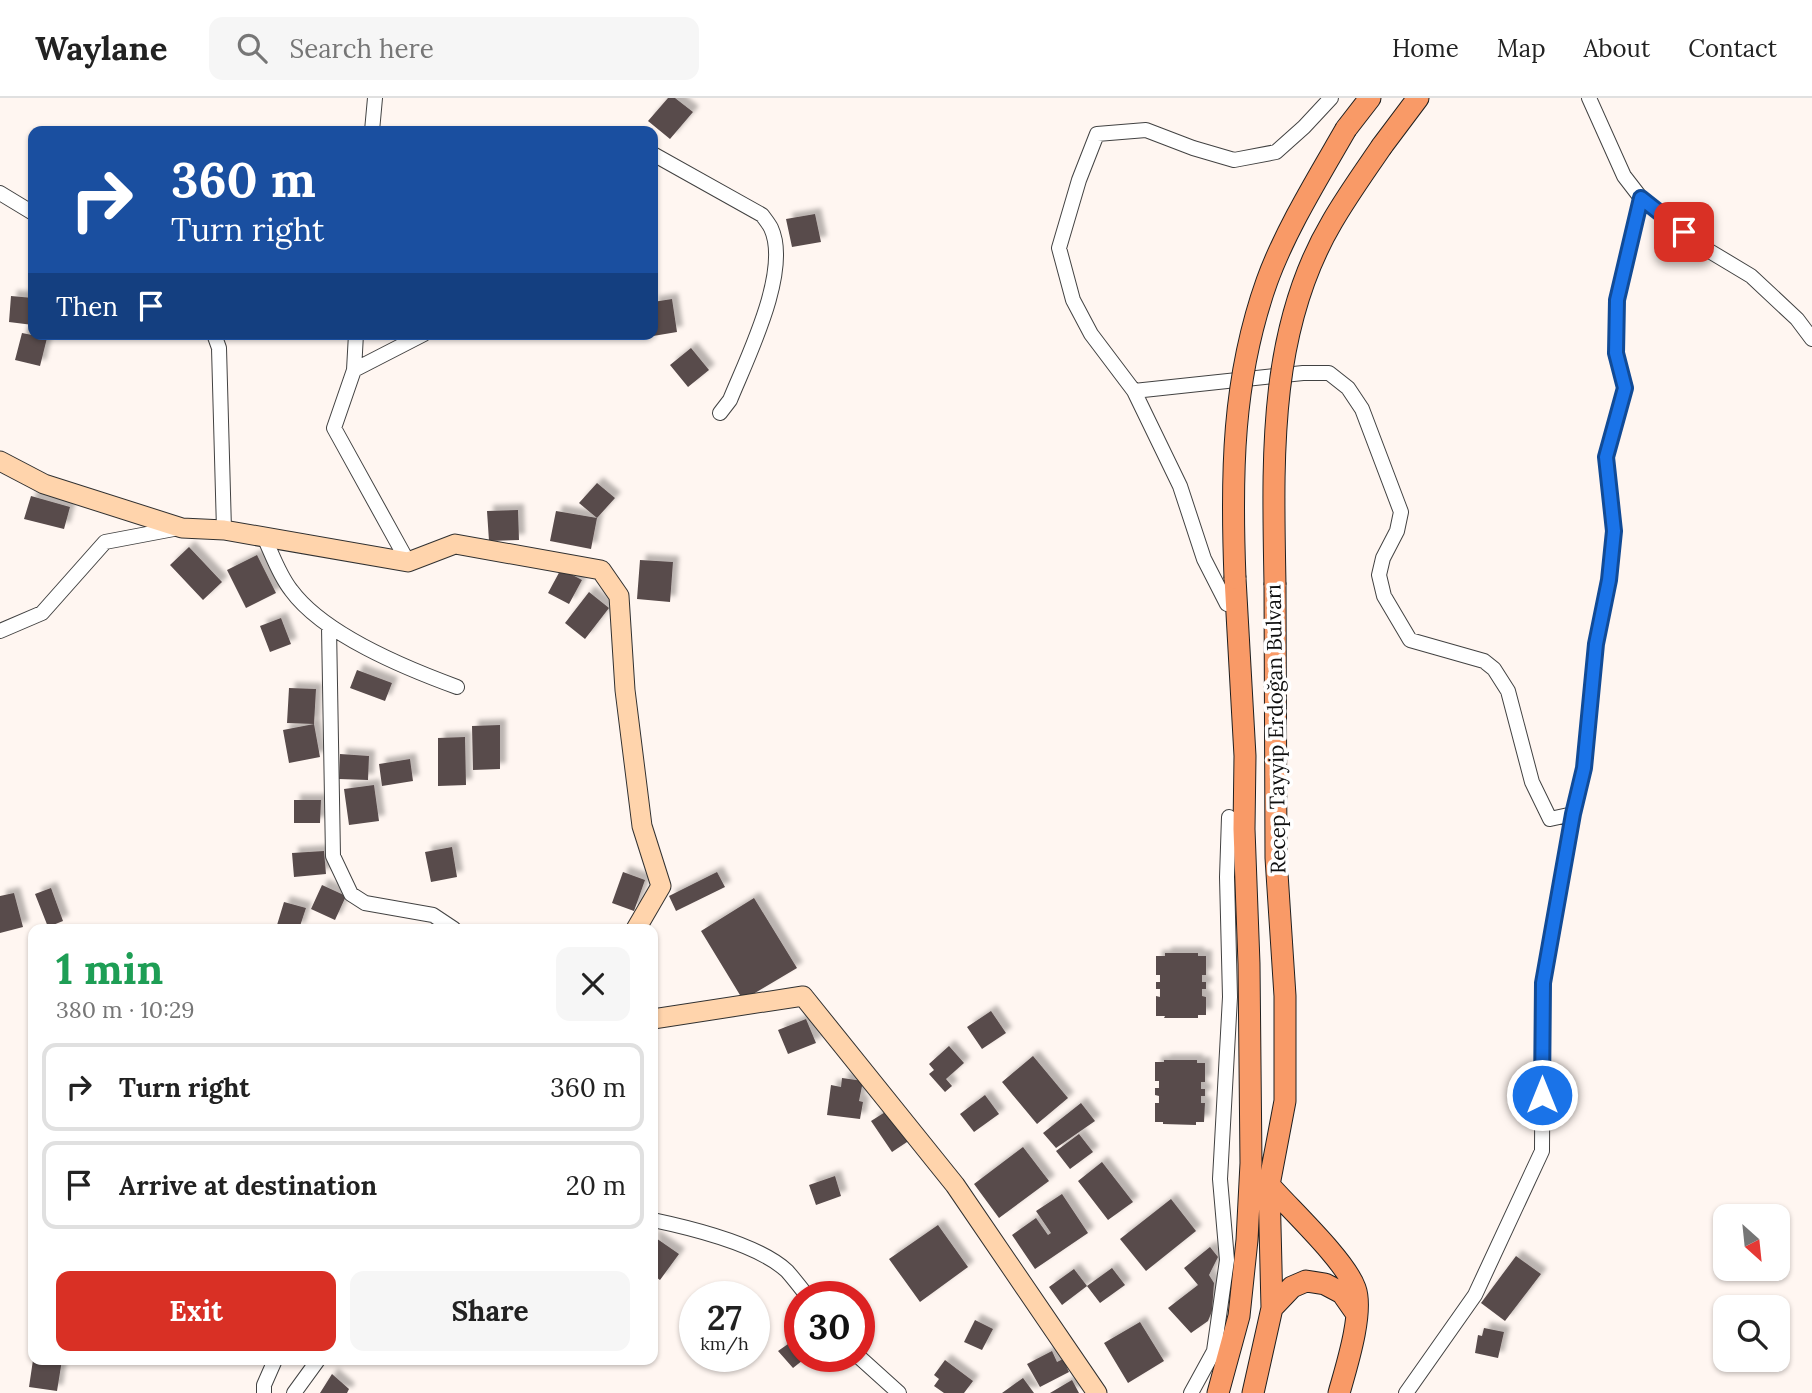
<!DOCTYPE html>
<html lang="en">
<head>
<meta charset="utf-8">
<style>
  body { margin:0; font-family:Lora,serif; background:#f6f6f6; color:#222; height:100vh; display:flex; flex-direction:column; font-size:26px; white-space:nowrap }
  * { box-sizing:border-box; margin:0 }
  p { font-size:23px; color:#767676 }
  .icon { flex:none; width:38px; height:38px; fill:none; stroke:currentColor; stroke-width:2; stroke-linecap:round; stroke-linejoin:round }
  .map { position:relative; flex:1; overflow:hidden }
  .side { position:absolute; left:28px; top:826px; width:630px; height:441px; display:flex; flex-direction:column; background:#fff; border-radius:14px; box-shadow:0 2px 5px #0004 }
  .side>* { flex:none }
  .banner { position:absolute; left:28px; top:28px; width:630px; height:214px; border-radius:14px; box-shadow:0 2px 5px #0004; background:#1a4fa0; color:#fff; overflow:hidden }
  .needle { width:46px; rotate:153deg }
  .controls { position:absolute; left:1713px; top:1106px; display:grid; gap:14px }
  .controls a { display:grid; place-items:center; width:77px; height:77px; border-radius:14px; background:#fff; box-shadow:0 2px 5px #0004; font-size:35px }
  .speed { position:absolute; left:679px; top:1183px; display:flex; gap:14px; font-size:35px; font-weight:700; text-align:center }
  .speed>* { display:grid; place-content:center; width:91px; height:91px; border-radius:50%; background:#fff; box-shadow:0 2px 5px #0004; line-height:1 }
  .speed small { font-size:18px; font-weight:400 }
  .speed .limit { border:10px solid #d22; background:#fff; color:#111 }
  .pin { position:absolute; display:grid; place-items:center; width:60px; height:60px; color:#fff; margin:-30px; border-radius:14px; box-shadow:0 4px 10px #0006 }
  .me { position:absolute; width:77px; margin:-38px; rotate:0deg; stroke-linejoin:round; filter:drop-shadow(0 0 5px #0008) }
  .turn { display:flex; align-items:center; gap:24px; height:147px; padding:0 28px; font-size:32px }
  .turn .icon { width:91px; height:91px; stroke-width:2.5 }
  .turn b { display:block; font-size:49px; line-height:60px }
  .then { display:flex; align-items:center; height:66px; padding:0 28px; background:#0003; gap:14px; font-size:26px }
  .round { display:grid; place-items:center; flex:none; width:74px; height:74px; border-radius:14px; background:#f6f6f6 }
  .head { display:flex; align-items:center; justify-content:space-between; height:119px; padding:0 28px }
  h1 { font-size:42px; font-weight:700; line-height:52px; color:#1e9e55 }
  .primary-button { display:flex; gap:14px; margin-top:auto; padding:14px 28px }
  .primary-button a { flex:1; height:80px; border-radius:14px; background:#d93025; color:#fff; font-size:28px; font-weight:700; line-height:80px; text-align:center }
  .primary-button a+a { background:#f6f6f6; color:#222 }
  ul { padding:0; list-style:none }
  li { display:flex; align-items:center; gap:21px; height:88px; margin:0 14px 10px; padding:0 14px; border:4px solid #e0e0e0; border-radius:14px }
  li div { flex:1 }
  li b { display:block; font-size:26px }
  li em { font-style:normal }
  header { display:flex; align-items:center; gap:42px; box-sizing:border-box; height:98px; padding:0 35px; background:#fff; border-bottom:2px solid #e0e0e0 }
  header strong { font-size:33px }
  nav { display:flex; gap:38px; margin-inline-start:auto; font-size:24px }
  .search { width:490px; height:63px; background:#f6f6f6; display:flex; align-items:center; gap:18px; box-sizing:border-box; padding:0 24px; border-radius:14px; color:#767676; font-size:26px }
  .map>svg:first-child { display:block }
</style>
</head>
<body>
<header>
<strong>Waylane</strong>
<div class="search"><svg class="icon" aria-label="search" viewBox="0 0 24 24"><circle cx="10" cy="10" r="6"/><path d="M15 15l6 6"/></svg>Search here</div>
<nav><a>Home</a><a>Map</a><a>About</a><a>Contact</a></nav>
</header>
<div class="map">
<svg width="1812" height="1295" viewBox="0 0 1812 1295">
  <defs>
    <filter id="shadow"><feDropShadow dx="6" dy="-6" stdDeviation="2" flood-color="#0004"/></filter>
  </defs>
  <rect width="100%" height="100%" fill="#fff6f1"/>
  <path fill="#584b4b" filter="url(#shadow)" d="M 668,0 L 675,0 L 693,14 L 670,41 L 648,23 Z
    M 815,116 L 821,144 L 792,149 L 786,121 Z
    M 11,198 L 33,200 L 33,227 L 9,224 Z
    M 672,201 L 677,234 L 653,238 L 653,204 Z
    M 22,235 L 47,240 L 40,268 L 15,262 Z
    M 691,250 L 709,272 L 688,289 L 670,267 Z
    M 597,385 L 615,400 L 597,420 L 579,405 Z
    M 31,398 L 70,409 L 64,431 L 24,421 Z
    M 518,412 L 519,442 L 489,443 L 487,413 Z
    M 556,413 L 597,420 L 591,451 L 550,443 Z
    M 189,449 L 222,484 L 203,502 L 170,467 Z
    M 257,457 L 276,495 L 246,510 L 227,472 Z
    M 640,462 L 673,464 L 670,504 L 637,501 Z
    M 561,471 L 582,482 L 569,506 L 548,495 Z
    M 589,494 L 609,510 L 585,541 L 565,525 Z
    M 281,520 L 291,546 L 270,554 L 260,528 Z
    M 357,572 L 392,585 L 385,603 L 350,590 Z
    M 289,590 L 316,591 L 314,626 L 287,625 Z
    M 314,626 L 320,659 L 289,665 L 283,632 Z
    M 500,627 L 500,671 L 473,672 L 472,628 Z
    M 465,639 L 466,687 L 438,688 L 438,640 Z
    M 340,656 L 369,658 L 368,682 L 339,681 Z
    M 410,661 L 413,683 L 382,688 L 379,666 Z
    M 374,687 L 379,723 L 349,727 L 344,691 Z
    M 294,702 L 321,702 L 320,725 L 294,725 Z
    M 452,749 L 457,779 L 431,784 L 425,754 Z
    M 324,753 L 326,776 L 294,779 L 292,755 Z
    M 623,774 L 645,782 L 634,813 L 612,805 Z
    M 717,774 L 725,789 L 676,813 L 669,798 Z
    M 322,787 L 346,798 L 335,822 L 311,811 Z
    M 51,790 L 63,823 L 48,829 L 35,796 Z
    M 14,795 L 23,829 L 0,835 L 0,798 Z
    M 754,800 L 797,870 L 743,902 L 701,833 Z
    M 284,804 L 306,810 L 299,831 L 277,827 Z
    M 1165,855 L 1198,855 L 1198,858 L 1206,858 L 1206,877 L 1202,877 L 1202,884 L 1206,884 L 1206,891 L 1202,891 L 1202,898 L 1206,899 L 1206,917 L 1198,917 L 1198,920 L 1164,920 L 1165,918 L 1156,918 L 1156,898 L 1160,899 L 1160,891 L 1156,891 L 1156,884 L 1160,884 L 1160,877 L 1156,877 L 1156,858 L 1165,858 Z
    M 991,913 L 1006,935 L 982,951 L 967,929 Z
    M 806,921 L 816,945 L 788,956 L 778,932 Z
    M 949,948 L 964,965 L 946,981 L 952,988 L 945,994 L 929,976 L 934,972 L 929,966 Z
    M 1033,958 L 1068,1000 L 1037,1026 L 1002,984 Z
    M 1164,962 L 1197,962 L 1197,965 L 1205,965 L 1205,984 L 1201,984 L 1201,991 L 1205,991 L 1205,998 L 1201,998 L 1201,1005 L 1205,1005 L 1204,1024 L 1196,1024 L 1196,1027 L 1163,1026 L 1163,1024 L 1155,1024 L 1155,1005 L 1159,1005 L 1159,998 L 1155,997 L 1155,990 L 1159,990 L 1159,983 L 1155,983 L 1155,964 L 1164,964 Z
    M 842,980 L 863,983 L 859,1003 L 863,1004 L 860,1021 L 827,1017 L 831,987 L 841,989 Z
    M 985,997 L 999,1016 L 974,1034 L 960,1016 Z
    M 1081,1005 L 1095,1023 L 1056,1050 L 1043,1035 Z
    M 890,1011 L 910,1042 L 892,1054 L 871,1023 Z
    M 1079,1036 L 1093,1054 L 1070,1071 L 1056,1053 Z
    M 1023,1049 L 1049,1083 L 999,1120 L 974,1086 Z
    M 1102,1064 L 1133,1104 L 1108,1122 L 1078,1083 Z
    M 835,1078 L 841,1098 L 816,1107 L 809,1087 Z
    M 1062,1096 L 1088,1135 L 1035,1171 L 1012,1137 L 1036,1120 L 1048,1137 L 1051,1135 L 1036,1113 Z
    M 1171,1101 L 1196,1133 L 1146,1173 L 1120,1141 Z
    M 938,1127 L 968,1169 L 920,1204 L 889,1161 Z
    M 653,1138 L 679,1156 L 660,1182 L 653,1177 Z
    M 1210,1149 L 1218,1159 L 1209,1177 L 1214,1185 L 1212,1213 L 1208,1223 L 1191,1235 L 1168,1210 L 1198,1187 L 1184,1170 Z
    M 1516,1158 L 1541,1176 L 1505,1223 L 1481,1205 Z
    M 1112,1170 L 1125,1187 L 1100,1205 L 1087,1188 Z
    M 1074,1171 L 1087,1188 L 1062,1207 L 1049,1189 Z
    M 800,1215 L 800,1258 L 808,1258 L 793,1270 L 778,1253 L 798,1239 L 787,1225 Z
    M 975,1222 L 993,1231 L 982,1252 L 964,1244 Z
    M 1140,1224 L 1164,1263 L 1128,1285 L 1104,1245 Z
    M 1484,1230 L 1504,1234 L 1498,1260 L 1475,1255 L 1478,1237 L 1482,1238 Z
    M 1052,1253 L 1057,1264 L 1063,1261 L 1069,1274 L 1040,1289 L 1027,1266 Z
    M 33,1262 L 62,1262 L 57,1293 L 29,1289 Z
    M 945,1262 L 973,1283 L 964,1295 L 944,1295 L 934,1288 L 939,1281 L 934,1277 Z
    M 332,1276 L 349,1291 L 347,1295 L 320,1295 Z
    M 1023,1280 L 1034,1295 L 1002,1295 Z
    M 1072,1282 L 1079,1295 L 1050,1295 Z"/>
  <g fill="none" stroke-linecap="round" stroke-linejoin="round">
    <g stroke="#424242" stroke-width="16">
      <path id="street" d="M 1589,0 L 1624,78 L 1641,100
        M 372,33 L 375,0
        M 653,56 L 762,117 C 765,121 769,126 771,130 C 791,173 747,260 730,302 L 720,315
        M 0,95 L 33,115
        M 214,236 L 219,250 L 224,432
        M 356,236 L 354,272 L 334,330 L 408,464
        M 354,272 L 424,236
        M 1134,293 L 1303,275 L 1329,275 L 1348,290 L 1362,311 L 1401,414 L 1397,433 L 1383,460 L 1379,477 L 1384,498 L 1410,542 L 1484,563 L 1494,571 L 1508,593 L 1532,684 L 1550,721 L 1573,716 L 1584,670 L 1596,546 L 1609,482 L 1614,433 L 1606,359 L 1625,290 L 1616,255 L 1617,202 L 1641,100 L 1706,151 L 1751,178 L 1797,221 L 1812,241
        M 264,439 C 272,456 279,477 291,492 C 324,537 405,570 457,589
        M 1227,506 L 1204,461 L 1180,388 L 1134,293 L 1091,236 L 1073,202 L 1059,150 L 1079,82 L 1097,36 L 1146,32 L 1193,50 L 1234,62 L 1276,54 L 1304,29 L 1331,0
        M 329,529 L 333,758 L 351,796 L 365,805 L 433,817 L 454,831
        M 0,533 L 42,515 L 105,444 L 179,430
        M 653,1122 C 691,1130 758,1146 787,1173 C 794,1181 801,1190 808,1199
        M 858,1258 L 899,1295
        M 264,1295 L 264,1287 L 275,1262
        M 294,1295 L 318,1262
        M 1191,1295 L 1214,1253 L 1227,1162 L 1220,1081 L 1230,899 L 1227,779 L 1229,719
        M 1406,1295 L 1475,1197 L 1542,1053 L 1543,885 L 1573,716"/>
    </g>
    <g stroke="#313131" stroke-width="21">
      <path id="secondary" d="M 0,363 L 44,386 L 182,430 L 224,432 L 408,464 L 455,446 L 601,472 L 619,498 L 625,592 L 642,728 L 661,788 L 636,831
        M 653,921 L 803,898 L 955,1087 L 1097,1295"/>
    </g>
    <g stroke="#202020" stroke-width="23">
      <path id="primary" d="M 1346,31 L 1370,0
        M 1382,48 L 1418,0
        M 1269,1087 C 1290,1111 1345,1162 1355,1190 C 1364,1214 1346,1270 1339,1295
        M 1272,1210 L 1292,1189 L 1306,1183 L 1325,1186 L 1342,1195 L 1356,1215
        M 1218,1295 L 1239,1218 L 1247,1142 L 1251,1065 L 1249,866 L 1244,731 L 1245,658 L 1235,480
        M 1253,1295 L 1272,1210 L 1269,1087 L 1285,1003 L 1285,898 L 1276,760 L 1275,487"/>
    </g>
    <use href="#street" stroke="#fff" stroke-width="14"/>
    <use href="#secondary" stroke="#ffd4ac" stroke-width="19"/>
    <use href="#primary" stroke="#f99a67" stroke-width="21"/>
    <g stroke="#202020" stroke-width="23" stroke-linecap="butt">
      <path id="primary-bridge" d="M 1235,480 C 1231,377 1232,281 1267,183 C 1285,133 1319,78 1346,31
        M 1275,487 C 1273,364 1267,234 1332,124 C 1347,98 1365,73 1382,48"/>
    </g>
    <use href="#primary-bridge" stroke="#f99a67" stroke-width="21"/>
  </g>
  <g fill="none" stroke-linecap="round" stroke-linejoin="round">
    <g stroke="#114b97" stroke-width="18">
      <path id="route" d="M 1542,997 L 1543,885 L 1573,716 L 1584,670 L 1596,546 L 1609,482 L 1614,433 L 1606,359 L 1625,290 L 1616,255 L 1617,202 L 1641,100 L 1684,134"/>
    </g>
    <use href="#route" stroke="#1a73e8" stroke-width="12"/>
  </g>
  <g text-anchor="middle" stroke-width="7" stroke-linejoin="round" paint-order="stroke">
    <g font-size="21" fill="#0f0f0f" stroke="#fff">
      <text transform="translate(1276 631) rotate(-91)" y="7">Recep Tayyip Erdoğan Bulvarı</text>
    </g>
  </g>
</svg>
<div class="controls">
<a><svg class="needle" viewBox="-14 -14 28 28"><path d="M0-13l5 13h-10z" fill="#e53935"/><path d="M0 13l5-13h-10z" fill="#767676"/></svg></a>
<a><svg class="icon" aria-label="search" viewBox="0 0 24 24"><circle cx="10" cy="10" r="6"/><path d="M15 15l6 6"/></svg></a>
</div>
<div class="speed"><div>27<small>km/h</small></div><div class="limit">30</div></div>
<div class="pin" style="left:1684px;top:134px;background:#d93025"><svg class="icon" aria-label="arrive" viewBox="0 0 24 24"><path d="M6 21V4h12l-3 4 3 4H6"/></svg></div>
<svg class="me" style="left:1542px;top:997px" viewBox="-20 -20 40 40"><circle r="17" fill="#1a73e8" stroke="#fff" stroke-width="3"/><path d="M0-11L8 9 0 5-8 9z" fill="#fff"/></svg>
<div class="banner">
<div class="turn"><svg class="icon" aria-label="right" viewBox="0 0 24 24"><path d="M7 20v-9h11M14 6l5 5-5 5"/></svg><div><b>360 m</b>Turn right</div></div>
<div class="then">Then<svg class="icon" aria-label="arrive" viewBox="0 0 24 24"><path d="M6 21V4h12l-3 4 3 4H6"/></svg></div>
</div>
<section class="side">
<div class="head"><div><h1>1 min</h1><p>380 m · 10:29</p></div><a class="round"><svg class="icon" aria-label="close" viewBox="0 0 24 24"><path d="M6 6l12 12M18 6L6 18"/></svg></a></div>
<ul>
<li><svg class="icon" aria-label="right" viewBox="0 0 24 24"><path d="M7 20v-9h11M14 6l5 5-5 5"/></svg><div><b>Turn right</b></div><em>360 m</em></li>
<li><svg class="icon" aria-label="arrive" viewBox="0 0 24 24"><path d="M6 21V4h12l-3 4 3 4H6"/></svg><div><b>Arrive at destination</b></div><em>20 m</em></li>
</ul>
<div class="primary-button"><a>Exit</a><a>Share</a></div>
</section>
</div>
</body>
</html>
